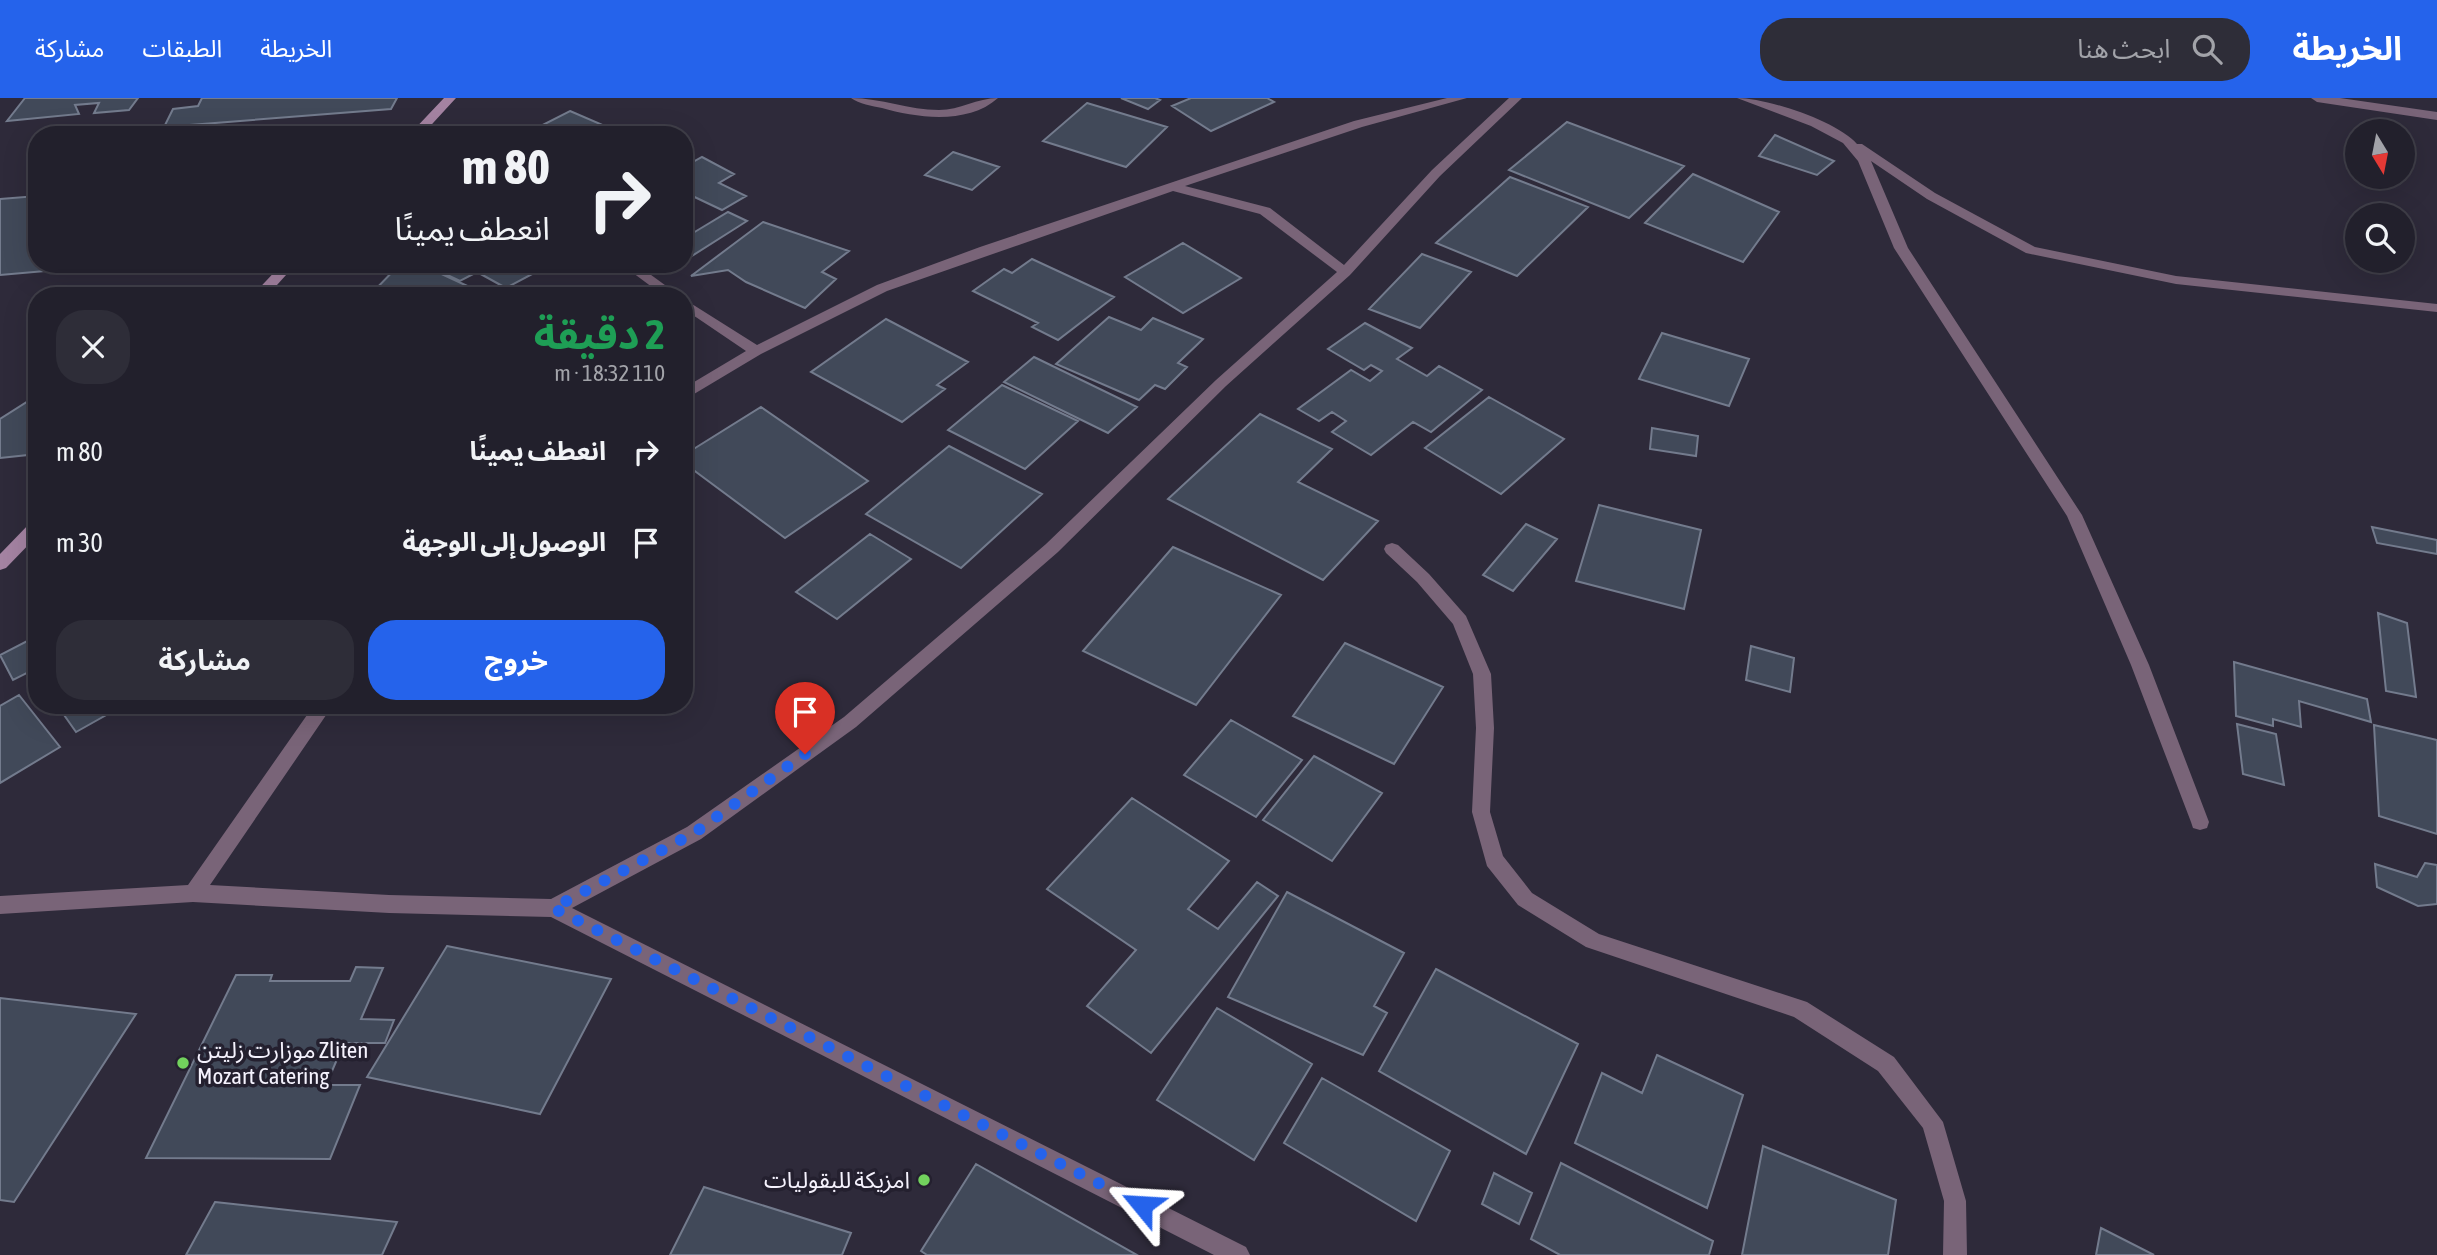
<!DOCTYPE html>
<html lang="ar">
<head>
<meta charset="utf-8">
<style>
  body { margin:0; font-family:"Asap Condensed","Noto Sans Arabic",sans-serif; background:#2e2d38; color:#f1f3f6; direction:rtl; height:100vh; display:flex; flex-direction:column; font-size:26px; white-space:nowrap }
  * { box-sizing:border-box; margin:0 }
  p { font-size:23px; color:#a2a3a9 }
  .icon { flex:none; width:38px; height:38px; fill:none; stroke:currentColor; stroke-width:2; stroke-linecap:round; stroke-linejoin:round }
  .map { position:relative; flex:1; overflow:hidden; direction:ltr }
  .panel { position:absolute; left:28px; top:189px; width:665px; height:427px; display:flex; flex-direction:column; background:#22202c; border-radius:28px; box-shadow:0 7px 28px #0002,0 0 0 2px #3f3e48; direction:rtl }
  .panel>* { flex:none }
  .banner { position:absolute; left:28px; top:28px; width:665px; height:147px; border-radius:28px; box-shadow:0 7px 28px #0002,0 0 0 2px #3f3e48; direction:rtl; background:#22202c; color:#f1f3f6; overflow:hidden }
  .needle { width:46px; rotate:170deg }
  .fabs { position:absolute; left:2345px; top:21px; display:grid; gap:14px }
  .fabs a { display:grid; place-items:center; width:70px; height:70px; border-radius:50%; background:#22202c; box-shadow:0 7px 28px #0002,0 0 0 2px #3f3e48; font-size:35px }
  .pin { position:absolute; display:grid; place-items:center; width:60px; height:60px; color:#fff; margin:-72px -30px; border-radius:50% 50% 50% 0; rotate:-45deg; box-shadow:0 0 7px #0007 }
  .pin .icon { rotate:45deg }
  .me { position:absolute; width:77px; margin:-38px; rotate:297deg; stroke-linejoin:round; filter:drop-shadow(0 0 5px #0008) }
  .turn { display:flex; align-items:center; gap:24px; height:147px; padding:0 28px; font-size:32px }
  .turn .icon { width:91px; height:91px; stroke-width:2.5 }
  .turn b { display:block; font-size:49px; line-height:60px }
  .round { display:grid; place-items:center; flex:none; width:74px; height:74px; border-radius:28px; background:#2e2d38 }
  .head { display:flex; align-items:center; justify-content:space-between; height:119px; padding:0 28px }
  h1 { font-size:42px; font-weight:700; line-height:52px; color:#1e9e55 }
  .cta { display:flex; gap:14px; margin-top:auto; padding:14px 28px }
  .cta a { flex:1; height:80px; border-radius:28px; background:#2563eb; color:#fff; font-size:28px; font-weight:700; line-height:80px; text-align:center }
  .cta a+a { background:#2e2d38; color:#f1f3f6 }
  ul { padding:0; list-style:none }
  li { display:flex; align-items:center; gap:21px; height:91px; padding:0 28px }
  li div { flex:1 }
  li b { display:block; font-size:26px }
  li em { font-style:normal }
  header { display:flex; align-items:center; gap:42px; box-sizing:border-box; height:98px; padding:0 35px; background:#2563eb; color:#fff }
  header strong { font-size:33px }
  nav { display:flex; gap:38px; margin-inline-start:auto; font-size:24px }
  .search { width:490px; height:63px; background:#2e2d38; display:flex; align-items:center; gap:18px; box-sizing:border-box; padding:0 24px; border-radius:28px; color:#a2a3a9; font-size:26px }
  .map>svg:first-child { display:block }
</style>
</head>
<body>
<header>
<strong>الخريطة</strong>
<div class="search"><svg class="icon" aria-label="search" viewBox="0 0 24 24"><circle cx="10" cy="10" r="6"/><path d="M15 15l6 6"/></svg>ابحث هنا</div>
<nav><a>الخريطة</a><a>الطبقات</a><a>مشاركة</a></nav>
</header>
<div class="map">
<svg width="2437" height="1157" viewBox="0 0 2437 1157">
  <rect width="100%" height="100%" fill="#2e2a3a"/>
  <path fill="#414959" stroke="#737b8d" stroke-width="2" d="M 25,0 L 138,0 L 129,12 L 94,15 L 99,5 L 75,7 L 79,16 L 7,23 Z
    M 202,0 L 397,0 L 391,11 L 164,29 L 173,11 L 198,8 Z
    M 1121,0 L 1155,0 L 1160,2 L 1148,11 Z
    M 1191,0 L 1267,0 L 1274,4 L 1211,33 L 1172,8 Z
    M 1087,5 L 1167,29 L 1126,69 L 1043,43 Z
    M 570,13 L 612,31 L 601,37 L 523,37 Z
    M 1567,24 L 1684,68 L 1629,120 L 1509,72 Z
    M 1775,37 L 1834,63 L 1817,77 L 1759,58 Z
    M 953,54 L 999,69 L 972,92 L 925,77 Z
    M 702,59 L 734,76 L 719,85 L 746,98 L 722,112 L 684,94 L 684,69 Z
    M 1693,76 L 1779,114 L 1743,164 L 1645,125 Z
    M 1510,79 L 1588,109 L 1517,178 L 1436,145 Z
    M 37,98 L 37,166 L 102,168 L 0,177 L 0,101 Z
    M 728,114 L 747,123 L 684,163 L 684,131 L 693,135 Z
    M 763,124 L 849,153 L 822,174 L 836,181 L 805,210 L 746,184 L 728,172 L 691,178 Z
    M 1183,145 L 1241,180 L 1183,215 L 1125,179 Z
    M 1422,156 L 1471,174 L 1420,230 L 1369,211 Z
    M 1032,161 L 1114,199 L 1058,242 L 1032,229 L 1038,225 L 973,193 L 1004,171 L 1012,175 Z
    M 400,166 L 420,166 L 489,198 L 369,198 Z
    M 424,166 L 454,166 L 457,169 L 463,166 L 551,166 L 506,190 L 477,174 L 460,183 Z
    M 1109,219 L 1141,232 L 1153,220 L 1203,241 L 1178,265 L 1187,269 L 1165,291 L 1155,287 L 1139,302 L 1056,266 Z
    M 886,221 L 968,264 L 937,287 L 945,291 L 902,324 L 811,274 Z
    M 1365,225 L 1412,250 L 1397,261 L 1427,278 L 1439,268 L 1482,292 L 1431,334 L 1413,324 L 1371,357 L 1332,334 L 1346,323 L 1332,314 L 1319,323 L 1298,311 L 1351,272 L 1370,283 L 1382,273 L 1371,267 L 1364,272 L 1328,251 Z
    M 1662,235 L 1749,261 L 1729,308 L 1639,281 Z
    M 1034,259 L 1137,309 L 1108,335 L 1004,284 Z
    M 1002,287 L 1078,323 L 1025,371 L 948,332 Z
    M 1489,299 L 1564,341 L 1501,396 L 1425,350 Z
    M 30,302 L 37,305 L 37,356 L 0,360 L 0,321 Z
    M 761,309 L 868,383 L 785,440 L 684,365 L 684,357 Z
    M 1260,316 L 1332,351 L 1298,384 L 1378,423 L 1323,482 L 1168,401 Z
    M 1652,330 L 1698,338 L 1696,358 L 1650,351 Z
    M 949,348 L 1042,396 L 961,470 L 866,416 Z
    M 1599,407 L 1701,432 L 1684,511 L 1576,483 Z
    M 1526,426 L 1557,441 L 1513,493 L 1483,477 Z
    M 2372,429 L 2437,442 L 2437,456 L 2377,445 Z
    M 870,436 L 911,461 L 837,521 L 796,494 Z
    M 1173,449 L 1281,497 L 1196,607 L 1083,553 Z
    M 2378,515 L 2407,525 L 2416,599 L 2386,593 Z
    M 37,538 L 37,560 L 28,565 L 33,572 L 13,582 L 0,557 Z
    M 1345,545 L 1443,589 L 1394,666 L 1293,618 Z
    M 1751,548 L 1794,560 L 1790,594 L 1746,582 Z
    M 2234,564 L 2367,601 L 2371,624 L 2299,603 L 2301,629 L 2273,621 L 2273,628 L 2236,618 Z
    M 19,597 L 60,649 L 0,685 L 0,608 Z
    M 57,607 L 124,607 L 76,634 Z
    M 1231,622 L 1302,662 L 1256,719 L 1184,677 Z
    M 2237,626 L 2276,636 L 2284,687 L 2243,676 Z
    M 2374,627 L 2437,642 L 2437,736 L 2379,718 Z
    M 1314,658 L 1382,695 L 1332,763 L 1263,722 Z
    M 1132,700 L 1229,763 L 1188,811 L 1218,831 L 1257,784 L 1278,798 L 1151,955 L 1087,908 L 1136,852 L 1047,791 Z
    M 2425,765 L 2437,767 L 2437,806 L 2418,808 L 2377,789 L 2375,766 L 2417,779 Z
    M 1287,794 L 1404,855 L 1374,908 L 1387,915 L 1363,957 L 1228,899 Z
    M 447,848 L 611,881 L 540,1016 L 367,979 Z
    M 356,869 L 383,870 L 361,921 L 394,922 L 385,945 L 344,945 L 326,987 L 360,987 L 330,1061 L 146,1060 L 236,877 L 272,877 L 270,883 L 350,883 Z
    M 1436,871 L 1578,946 L 1526,1056 L 1379,973 Z
    M 0,900 L 136,916 L 14,1104 L 0,1102 Z
    M 1217,910 L 1312,966 L 1254,1062 L 1157,1002 Z
    M 1657,957 L 1743,997 L 1707,1110 L 1575,1045 L 1602,975 L 1642,995 Z
    M 1322,980 L 1450,1053 L 1416,1123 L 1284,1045 Z
    M 1763,1048 L 1896,1102 L 1888,1157 L 1742,1157 Z
    M 1561,1065 L 1713,1143 L 1709,1157 L 1560,1157 L 1531,1141 Z
    M 976,1066 L 1137,1157 L 927,1157 L 921,1153 Z
    M 1494,1075 L 1532,1095 L 1519,1126 L 1482,1106 Z
    M 704,1089 L 851,1135 L 842,1157 L 670,1157 Z
    M 215,1104 L 397,1124 L 382,1157 L 186,1157 Z
    M 2101,1130 L 2154,1157 L 2096,1157 Z"/>
  <g fill="none" stroke-linecap="round" stroke-linejoin="round">
    <path fill="#796478" fill-rule="evenodd" d="M 851,0 C 881,0 909,12 939,12 C 960,12 977,0 998,0 C 968,27 917,20 882,10 C 872,8 859,6 851,0 Z
      M 1447,0 L 1467,0 L 1362,29 L 1185,88 L 1270,110 L 1344,167 L 1432,72 L 1509,0 L 1522,0 L 1440,78 L 1350,177 L 1226,288 L 1058,454 L 856,629 L 701,741 L 572,810 L 1246,1149 L 1250,1157 L 1214,1157 L 551,819 L 389,815 L 193,804 L 0,816 L 0,798 L 188,787 L 314,607 L 333,607 L 210,787 L 389,797 L 551,801 L 687,729 L 844,619 L 1046,446 L 1216,282 L 1337,174 L 1260,116 L 1173,93 L 887,193 L 761,256 L 684,302 L 684,290 L 746,253 L 684,211 L 684,201 L 757,247 L 877,187 L 980,149 L 1354,23 Z
      M 1737,0 C 1767,0 1837,23 1857,46 L 1862,46 L 1935,95 L 2035,149 L 2176,178 L 2437,206 L 2437,214 L 2176,186 L 2026,155 L 1927,101 L 1871,63 L 1908,150 L 2082,417 L 2149,567 L 2209,724 L 2207,730 L 2200,732 L 2193,730 L 2191,724 L 2131,567 L 2067,418 L 1894,150 L 1858,63 L 1843,45 L 1811,28 Z
      M 2311,0 L 2340,0 L 2437,14 L 2437,22 L 2317,4 Z
      M 621,166 L 636,166 L 680,198 L 664,198 Z
      M 1392,445 L 1398,447 L 1429,476 L 1466,518 L 1491,576 L 1494,630 L 1490,714 L 1503,758 L 1532,795 L 1599,836 L 1807,904 L 1894,959 L 1943,1024 L 1966,1103 L 1967,1157 L 1943,1157 L 1944,1103 L 1923,1030 L 1878,973 L 1794,919 L 1586,849 L 1518,807 L 1487,768 L 1472,714 L 1476,630 L 1473,576 L 1453,526 L 1417,484 L 1386,455 L 1384,451 L 1386,447 Z"/>
    <path fill="#a483a2" fill-rule="evenodd" d="M 444,0 L 456,0 L 422,37 L 409,37 Z
      M 282,166 L 296,166 L 267,198 L 252,198 Z
      M 37,422 L 37,438 L 6,470 L 0,472 L 0,456 L 31,424 Z"/>
  </g>
  <g fill="none" stroke-linecap="round" stroke-linejoin="round">
    <path stroke="#2563eb" stroke-width="12" stroke-dasharray="0 21.6" d="M 805,656 L 694,735 L 553,810 L 1142,1107"/>
  </g>
  <g fill="#72d25d" stroke="#24202f" stroke-width="2.5">
    <circle cx="183" cy="965" r="7"/>
    <circle cx="924" cy="1082" r="7"/>
  </g>
  <g text-anchor="middle" stroke-width="7" stroke-linejoin="round" paint-order="stroke">
    <g font-size="23" fill="#f5f2fd" stroke="#24202f" text-anchor="start">
      <text x="197" y="960">موزارت زليتن Zliten<tspan x="197" dy="26">Mozart Catering</tspan></text>
      <text x="910" y="1090" text-anchor="end">امزيكة للبقوليات</text>
    </g>
  </g>
</svg>
<div class="fabs">
<a><svg class="needle" viewBox="-14 -14 28 28"><path d="M0-13l5 13h-10z" fill="#e53935"/><path d="M0 13l5-13h-10z" fill="#a2a3a9"/></svg></a>
<a><svg class="icon" aria-label="search" viewBox="0 0 24 24"><circle cx="10" cy="10" r="6"/><path d="M15 15l6 6"/></svg></a>
</div>
<div class="pin" style="left:805px;top:656px;background:#d93025"><svg class="icon" aria-label="arrive" viewBox="0 0 24 24"><path d="M6 21V4h12l-3 4 3 4H6"/></svg></div>
<svg class="me" style="left:1142px;top:1107px" viewBox="-20 -20 40 40"><path d="M0-17L14 15 0 8-14 15z" fill="#2563eb" stroke="#fff" stroke-width="4"/></svg>
<div class="banner">
<div class="turn"><svg class="icon" aria-label="right" viewBox="0 0 24 24"><path d="M7 20v-9h11M14 6l5 5-5 5"/></svg><div><b>80 m</b>انعطف يمينًا</div></div>
</div>
<section class="panel">
<div class="head"><div><h1>2 دقيقة</h1><p>110 m · 18:32</p></div><a class="round"><svg class="icon" aria-label="close" viewBox="0 0 24 24"><path d="M6 6l12 12M18 6L6 18"/></svg></a></div>
<ul>
<li><svg class="icon" aria-label="right" viewBox="0 0 24 24"><path d="M7 20v-9h11M14 6l5 5-5 5"/></svg><div><b>انعطف يمينًا</b></div><em>80 m</em></li>
<li><svg class="icon" aria-label="arrive" viewBox="0 0 24 24"><path d="M6 21V4h12l-3 4 3 4H6"/></svg><div><b>الوصول إلى الوجهة</b></div><em>30 m</em></li>
</ul>
<div class="cta"><a>خروج</a><a>مشاركة</a></div>
</section>
</div>
</body>
</html>
